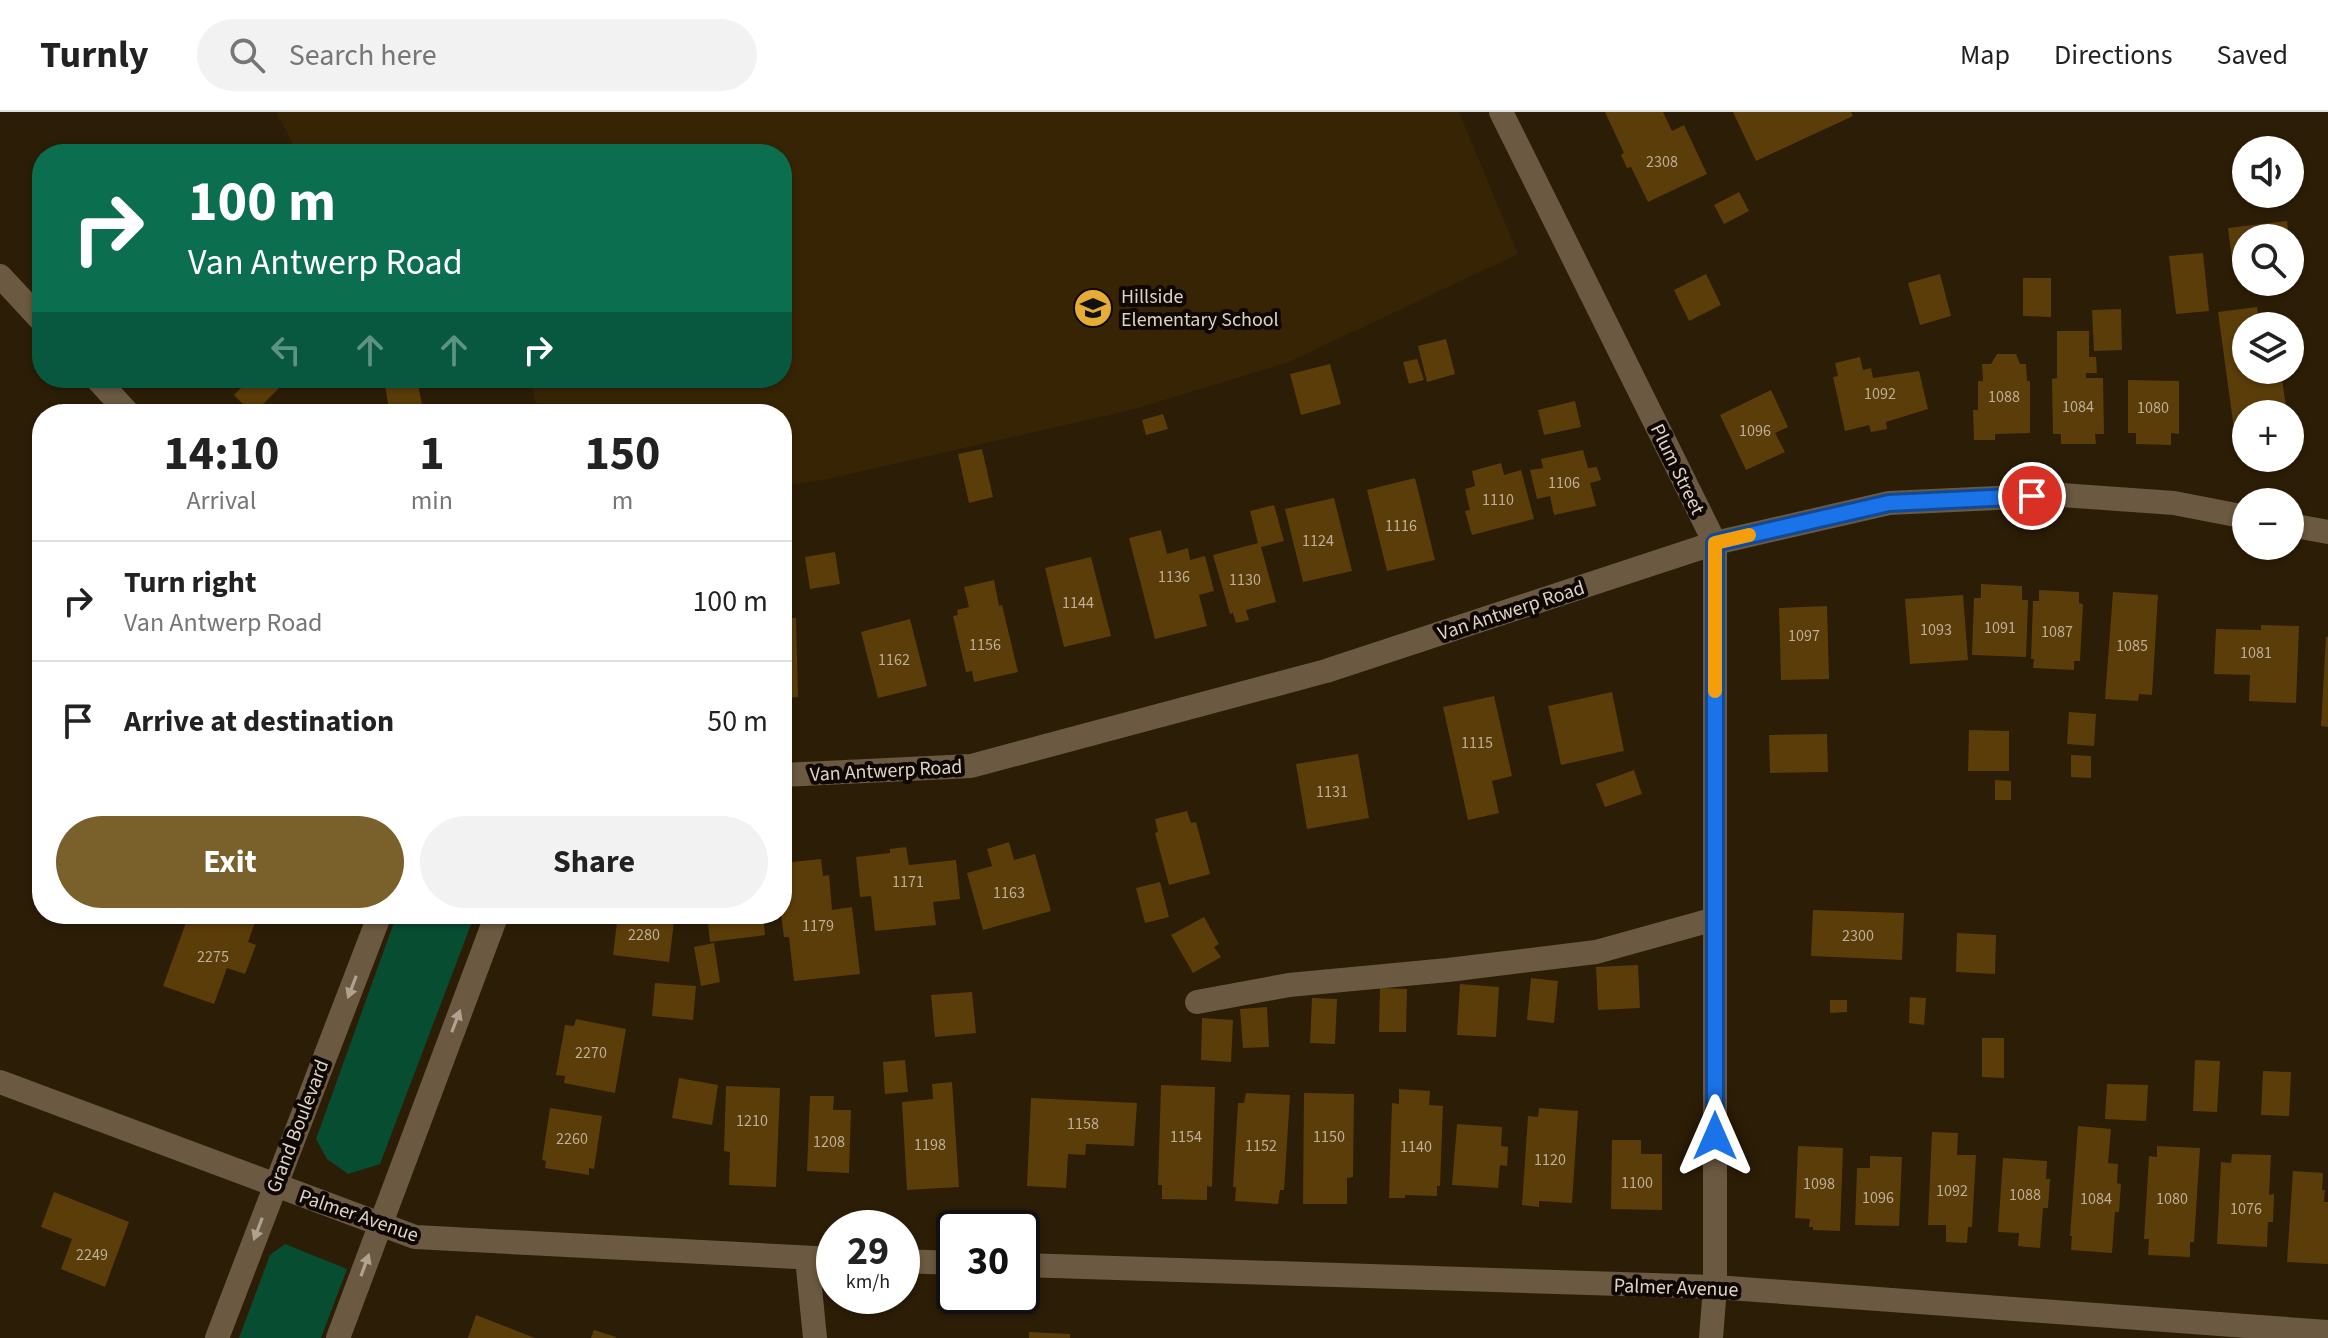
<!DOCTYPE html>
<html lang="en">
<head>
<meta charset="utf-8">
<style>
  body { margin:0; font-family:"Source Sans 3",sans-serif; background:#f2f2f2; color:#222; height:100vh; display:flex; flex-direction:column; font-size:30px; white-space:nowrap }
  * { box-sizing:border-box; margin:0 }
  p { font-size:26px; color:#767676 }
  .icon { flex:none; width:44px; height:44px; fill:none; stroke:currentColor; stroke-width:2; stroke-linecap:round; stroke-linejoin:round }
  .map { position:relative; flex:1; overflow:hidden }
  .sheet { position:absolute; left:32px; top:292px; width:760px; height:520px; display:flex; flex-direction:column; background:#fff; border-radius:32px; box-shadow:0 2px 6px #0004 }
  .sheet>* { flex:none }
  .top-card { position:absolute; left:32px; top:32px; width:760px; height:244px; border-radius:32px; box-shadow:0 2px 6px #0004; background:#0b6e4f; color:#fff; overflow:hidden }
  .controls { position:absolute; left:2232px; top:24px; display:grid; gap:16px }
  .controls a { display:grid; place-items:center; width:72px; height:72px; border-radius:50%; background:#fff; box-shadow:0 2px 6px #0004; font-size:40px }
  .speed { position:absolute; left:816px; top:1098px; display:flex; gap:16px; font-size:40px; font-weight:700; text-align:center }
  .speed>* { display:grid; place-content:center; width:104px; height:104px; border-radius:50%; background:#fff; box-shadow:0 2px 6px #0004; line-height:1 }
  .speed small { font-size:20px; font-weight:400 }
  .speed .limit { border:4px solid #111; border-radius:12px; background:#fff; color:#111 }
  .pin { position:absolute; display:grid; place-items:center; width:68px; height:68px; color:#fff; margin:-34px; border:4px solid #fff; border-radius:50%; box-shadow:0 2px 8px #0007 }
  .me { position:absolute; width:88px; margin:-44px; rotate:0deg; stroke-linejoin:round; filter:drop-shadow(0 0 6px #0008) }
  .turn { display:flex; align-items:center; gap:28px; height:168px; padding:0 24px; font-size:36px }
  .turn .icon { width:104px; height:104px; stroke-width:2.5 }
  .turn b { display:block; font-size:56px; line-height:68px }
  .lanes { display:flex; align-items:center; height:76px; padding:0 24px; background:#0003; justify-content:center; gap:40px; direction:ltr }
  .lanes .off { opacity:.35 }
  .eta { display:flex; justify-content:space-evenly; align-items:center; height:136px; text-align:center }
  .eta b { font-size:48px; font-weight:700; line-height:56px }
  .primary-button { display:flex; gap:16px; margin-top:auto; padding:16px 24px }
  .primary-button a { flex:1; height:92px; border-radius:48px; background:#7a612b; color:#fff; font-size:32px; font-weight:700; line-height:92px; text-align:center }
  .primary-button a+a { background:#f2f2f2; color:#222 }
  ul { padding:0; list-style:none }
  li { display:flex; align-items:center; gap:24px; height:120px; padding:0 24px; border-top:2px solid #e0e0e0 }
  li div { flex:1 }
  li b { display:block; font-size:30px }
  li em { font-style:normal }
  header { display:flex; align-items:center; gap:48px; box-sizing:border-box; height:112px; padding:0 40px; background:#fff; border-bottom:2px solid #e0e0e0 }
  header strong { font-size:38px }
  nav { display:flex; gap:44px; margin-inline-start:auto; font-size:28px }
  .search { width:560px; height:72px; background:#f2f2f2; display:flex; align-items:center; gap:20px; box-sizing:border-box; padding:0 28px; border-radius:44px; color:#767676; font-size:30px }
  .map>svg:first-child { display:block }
</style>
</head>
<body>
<header>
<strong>Turnly</strong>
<div class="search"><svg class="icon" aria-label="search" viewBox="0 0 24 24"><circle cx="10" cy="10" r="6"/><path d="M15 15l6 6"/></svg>Search here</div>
<nav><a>Map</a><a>Directions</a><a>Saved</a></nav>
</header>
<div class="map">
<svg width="2328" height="1226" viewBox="0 0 2328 1226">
  <rect width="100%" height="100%" fill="#2c1d06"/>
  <path fill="#372405" d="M 276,0 L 1459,0 L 1518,142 L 1289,250 L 1131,298 L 823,368 L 782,374 L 782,302 L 538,302 L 530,266 L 782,266 L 782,42 L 298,42 Z"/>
  <path fill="#074d32" d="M 397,802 L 475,802 L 380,1052 L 348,1062 L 327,1047 L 316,1027 Z
    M 285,1132 L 347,1157 L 321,1226 L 239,1226 L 270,1143 Z"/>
  <path fill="#5b3d09" d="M 1605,0 L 1663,0 L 1672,19 L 1684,13 L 1707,62 L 1648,90 L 1631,55 L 1627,56 L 1621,43 L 1624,41 Z
    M 1733,0 L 1851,0 L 1853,4 L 1756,49 Z
    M 1739,80 L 1749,99 L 1724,112 L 1714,93 Z
    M 2287,109 L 2289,126 L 2246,126 L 2246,155 L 2233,156 L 2228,116 Z
    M 2203,141 L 2209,199 L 2176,202 L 2169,144 Z
    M 1706,162 L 1721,193 L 1689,209 L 1674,178 Z
    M 1940,162 L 1951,204 L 1920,213 L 1908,171 Z
    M 2023,166 L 2051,166 L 2051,205 L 2023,204 Z
    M 2257,195 L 2260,214 L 2246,214 L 2246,258 L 2281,260 L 2287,302 L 2246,302 L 2246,338 L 2237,339 L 2218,200 Z
    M 2121,197 L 2122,238 L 2094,239 L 2092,198 Z
    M 2057,219 L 2089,219 L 2089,245 L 2096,245 L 2097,261 L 2086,261 L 2086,266 L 2103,266 L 2104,322 L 2095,322 L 2096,332 L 2061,332 L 2061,322 L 2053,322 L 2052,267 L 2057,266 Z
    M 1446,227 L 1455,262 L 1427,270 L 1418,234 Z
    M 1997,242 L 2016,242 L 2020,252 L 2026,252 L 2027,269 L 2030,269 L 2030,321 L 1995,322 L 1995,328 L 1974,328 L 1973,298 L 1978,298 L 1978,269 L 1983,269 L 1982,252 L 1991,252 Z
    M 1860,245 L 1863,258 L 1871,256 L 1873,266 L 1919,259 L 1928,297 L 1886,310 L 1887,317 L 1871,320 L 1869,313 L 1845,319 L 1833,265 L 1838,264 L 1835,251 Z
    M 1417,247 L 1424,268 L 1409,272 L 1403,250 Z
    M 1330,252 L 1341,292 L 1301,303 L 1290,262 Z
    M 251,266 L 279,266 L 284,271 L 253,302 L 234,283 Z
    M 417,268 L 424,302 L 390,302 L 385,274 Z
    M 2128,268 L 2179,269 L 2179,322 L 2171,321 L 2171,333 L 2136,332 L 2136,321 L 2128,321 Z
    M 1771,278 L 1788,315 L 1775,321 L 1785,340 L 1746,358 L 1720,303 Z
    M 1575,289 L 1581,315 L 1544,323 L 1538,298 Z
    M 1163,302 L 1168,317 L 1146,323 L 1142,308 Z
    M 982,337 L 993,385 L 969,391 L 958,342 Z
    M 1583,338 L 1588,356 L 1597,355 L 1601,368 L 1590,371 L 1596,394 L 1554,403 L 1550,384 L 1537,387 L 1530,358 L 1543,356 L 1541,347 Z
    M 1501,351 L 1504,363 L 1521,358 L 1534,407 L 1472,423 L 1465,399 L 1470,398 L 1465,377 L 1475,374 L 1472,359 Z
    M 1415,366 L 1435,448 L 1387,459 L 1367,378 Z
    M 1334,386 L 1352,459 L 1303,470 L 1285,397 Z
    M 1274,393 L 1284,429 L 1261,435 L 1276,490 L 1246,498 L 1249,508 L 1236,511 L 1233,501 L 1230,502 L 1213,443 L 1258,431 L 1250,399 Z
    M 1161,418 L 1167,442 L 1188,436 L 1190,448 L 1205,444 L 1214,479 L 1199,483 L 1207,514 L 1155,527 L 1129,426 Z
    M 835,440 L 840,472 L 810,477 L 805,445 Z
    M 1091,445 L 1111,524 L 1064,535 L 1045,456 Z
    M 994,468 L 999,494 L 1002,493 L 1018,560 L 974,570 L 972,559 L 966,560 L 953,504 L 958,503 L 957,498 L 969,495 L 964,475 Z
    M 1981,472 L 2022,474 L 2022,488 L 2028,488 L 2026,545 L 1972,543 L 1974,486 L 1981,486 Z
    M 2039,478 L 2079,480 L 2079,491 L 2083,492 L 2080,549 L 2074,549 L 2074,558 L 2033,556 L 2034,547 L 2031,547 L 2033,489 L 2039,489 Z
    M 2113,480 L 2158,483 L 2152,583 L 2139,582 L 2138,589 L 2105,587 Z
    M 1963,483 L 1968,548 L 1910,552 L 1905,487 Z
    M 1827,494 L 1829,567 L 1781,568 L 1779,496 Z
    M 782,506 L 796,506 L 798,585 L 782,586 Z
    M 910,507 L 927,574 L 878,586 L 861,520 Z
    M 2261,513 L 2299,514 L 2296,591 L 2249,589 L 2250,563 L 2214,562 L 2216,517 L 2261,518 Z
    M 2326,525 L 2328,525 L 2328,615 L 2321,614 Z
    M 1612,580 L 1624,639 L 1561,653 L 1548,594 Z
    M 1494,584 L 1512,664 L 1492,669 L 1499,701 L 1468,708 L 1443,595 Z
    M 2069,600 L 2096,602 L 2094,634 L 2067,632 Z
    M 1969,618 L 2009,619 L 2009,659 L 1968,659 Z
    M 1827,622 L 1828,660 L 1770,661 L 1769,623 Z
    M 1358,642 L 1369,706 L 1307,717 L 1296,652 Z
    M 2071,643 L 2091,644 L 2091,666 L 2071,665 Z
    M 1634,658 L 1642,682 L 1605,695 L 1596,672 Z
    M 1995,668 L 2011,669 L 2011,688 L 1995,688 Z
    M 1187,699 L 1191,711 L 1196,710 L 1210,762 L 1169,773 L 1155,721 L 1158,720 L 1155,707 Z
    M 1009,730 L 1014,748 L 1035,742 L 1051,799 L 983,818 L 967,761 L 992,754 L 987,737 Z
    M 906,735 L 909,753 L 956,748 L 960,787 L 933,790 L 936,813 L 875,819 L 871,784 L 860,785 L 856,745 L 890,741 L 890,737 Z
    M 821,747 L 823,764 L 829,763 L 832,798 L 852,795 L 860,862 L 794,869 L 789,825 L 784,825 L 781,802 L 784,768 L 782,751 Z
    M 1160,770 L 1169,805 L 1145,811 L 1136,776 Z
    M 1813,798 L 1904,801 L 1902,848 L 1811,844 Z
    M 189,802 L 258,802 L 248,830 L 256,833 L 245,862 L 227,856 L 214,892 L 163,874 Z
    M 618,802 L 675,802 L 669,850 L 613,843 Z
    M 707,802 L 763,802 L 765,823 L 710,830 Z
    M 1204,805 L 1219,832 L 1214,835 L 1221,845 L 1193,861 L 1171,823 Z
    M 1957,821 L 1996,823 L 1995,862 L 1956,860 Z
    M 714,831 L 720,870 L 701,874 L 694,835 Z
    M 1638,853 L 1640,896 L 1598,898 L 1596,855 Z
    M 1531,866 L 1558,869 L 1554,911 L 1527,908 Z
    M 655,871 L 696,874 L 693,908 L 652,904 Z
    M 1460,872 L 1499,875 L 1496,925 L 1457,923 Z
    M 1380,876 L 1407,877 L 1406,920 L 1379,920 Z
    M 972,880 L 976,921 L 935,925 L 931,883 Z
    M 1910,885 L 1926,886 L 1924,913 L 1909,911 Z
    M 1312,886 L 1337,887 L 1335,932 L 1310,931 Z
    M 1830,888 L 1847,888 L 1847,900 L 1830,901 Z
    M 1267,895 L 1269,935 L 1243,936 L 1240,897 Z
    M 1202,906 L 1233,908 L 1231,950 L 1201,948 Z
    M 576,907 L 626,917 L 615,981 L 564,971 L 565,964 L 556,963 L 565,913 L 574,914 Z
    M 1982,926 L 2004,926 L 2004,966 L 1982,965 Z
    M 905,948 L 908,980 L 885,982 L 883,950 Z
    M 2195,948 L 2220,949 L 2217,1000 L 2193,999 Z
    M 2263,959 L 2291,960 L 2289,1004 L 2261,1003 Z
    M 679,966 L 718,973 L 712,1013 L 672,1006 Z
    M 952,970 L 959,1075 L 907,1078 L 902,990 L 933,987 L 932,972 Z
    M 2107,972 L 2148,973 L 2146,1009 L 2105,1007 Z
    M 1161,973 L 1215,975 L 1212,1075 L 1207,1074 L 1207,1088 L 1162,1087 L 1162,1073 L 1158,1073 Z
    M 726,974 L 780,976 L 776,1075 L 729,1073 L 730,1040 L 724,1039 Z
    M 1399,977 L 1430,979 L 1429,993 L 1443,994 L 1440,1074 L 1437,1074 L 1437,1084 L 1405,1083 L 1405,1086 L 1389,1086 L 1392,991 L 1399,992 Z
    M 1246,981 L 1290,983 L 1284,1078 L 1280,1078 L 1278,1092 L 1235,1089 L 1236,1075 L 1233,1075 L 1238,991 L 1244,991 Z
    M 1304,981 L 1354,982 L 1353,1065 L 1347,1066 L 1347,1092 L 1303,1092 Z
    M 810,984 L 834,984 L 833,998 L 851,998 L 849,1061 L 807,1059 Z
    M 1031,986 L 1137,991 L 1134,1034 L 1086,1032 L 1085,1043 L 1068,1042 L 1066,1076 L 1027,1074 Z
    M 550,996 L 602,1004 L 594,1057 L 589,1056 L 589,1063 L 545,1056 L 546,1049 L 542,1048 Z
    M 1539,996 L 1578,999 L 1572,1091 L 1539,1089 L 1539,1095 L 1522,1093 L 1528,1004 L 1538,1005 Z
    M 1457,1012 L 1502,1015 L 1501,1034 L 1508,1035 L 1507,1054 L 1500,1053 L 1498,1076 L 1452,1073 Z
    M 2078,1014 L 2111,1017 L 2108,1051 L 2118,1052 L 2117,1071 L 2121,1072 L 2119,1100 L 2115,1100 L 2112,1141 L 2071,1138 L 2072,1124 L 2070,1124 Z
    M 1932,1020 L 1958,1021 L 1957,1043 L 1976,1043 L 1972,1115 L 1968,1115 L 1967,1131 L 1946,1130 L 1946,1113 L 1928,1113 Z
    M 1612,1028 L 1641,1028 L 1641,1042 L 1662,1042 L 1662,1098 L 1611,1097 Z
    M 1798,1034 L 1843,1036 L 1840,1119 L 1813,1118 L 1813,1115 L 1809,1115 L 1810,1107 L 1795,1106 Z
    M 2157,1034 L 2200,1036 L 2194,1130 L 2190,1130 L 2190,1145 L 2148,1143 L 2149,1127 L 2144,1127 L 2149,1044 L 2157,1045 Z
    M 2232,1042 L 2271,1043 L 2269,1083 L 2274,1082 L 2273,1110 L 2268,1110 L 2267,1135 L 2217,1132 L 2221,1050 L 2231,1051 Z
    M 1870,1044 L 1902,1045 L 1899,1114 L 1855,1113 L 1857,1056 L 1870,1056 Z
    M 2003,1046 L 2047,1049 L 2046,1067 L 2050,1067 L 2048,1096 L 2043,1096 L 2040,1136 L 2018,1134 L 2019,1121 L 1998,1120 Z
    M 2293,1059 L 2323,1061 L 2322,1078 L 2325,1078 L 2324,1090 L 2328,1090 L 2328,1152 L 2287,1150 Z
    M 54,1080 L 129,1110 L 105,1175 L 61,1157 L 72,1127 L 41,1115 Z
    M 476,1203 L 535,1226 L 468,1226 Z
    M 594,1218 L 616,1225 L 616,1226 L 591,1226 Z
    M 1029,1220 L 1070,1222 L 1070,1226 L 1029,1226 Z"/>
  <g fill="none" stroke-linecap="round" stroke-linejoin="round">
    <path stroke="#6b5941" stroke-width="24" d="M 1501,0 L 1715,431 L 1715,1175 L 1711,1226
      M 0,164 L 42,209
      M 96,266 L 129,302
      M 2290,413 L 2328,420
      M 782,663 L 971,654 L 1326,559 L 1715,431 L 1889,391 L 2061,383 L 2174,391 L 2246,405
      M 1197,890 L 1289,873 L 1448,858 L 1596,840 L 1715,807
      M 0,970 L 415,1125 L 834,1147
      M 807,1146 L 815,1226
      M 902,1149 L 954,1151
      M 1022,1153 L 1715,1175 L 2328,1220
      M 217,1226 L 380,802
      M 338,1226 L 497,802"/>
  </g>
  <defs><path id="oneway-solid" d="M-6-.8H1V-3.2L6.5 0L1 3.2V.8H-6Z" transform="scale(2)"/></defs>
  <g fill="#afa291">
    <use href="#oneway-solid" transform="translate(352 875) rotate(111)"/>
    <use href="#oneway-solid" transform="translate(456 909) rotate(-69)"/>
    <use href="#oneway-solid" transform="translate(258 1117) rotate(111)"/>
    <use href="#oneway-solid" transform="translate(365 1153) rotate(-70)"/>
  </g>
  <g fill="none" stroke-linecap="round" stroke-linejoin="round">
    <g stroke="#114b97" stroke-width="20">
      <path id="route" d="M 1715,1024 L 1715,431 L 1889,391 L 2032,384"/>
    </g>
    <use href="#route" stroke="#1a73e8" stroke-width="14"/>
    <path stroke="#f59e0b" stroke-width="14" d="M 1715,579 L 1715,431 L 1749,423"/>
  </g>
  <defs>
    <g id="school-disc" transform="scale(2)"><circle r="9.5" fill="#e6ad36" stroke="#0f0802"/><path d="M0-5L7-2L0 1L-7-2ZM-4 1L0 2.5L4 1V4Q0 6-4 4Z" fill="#111"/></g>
  </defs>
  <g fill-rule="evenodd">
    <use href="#school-disc" x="1093" y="196"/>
  </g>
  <g text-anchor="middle" stroke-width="8" stroke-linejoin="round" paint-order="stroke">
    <g font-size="16" fill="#bcae97">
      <text x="1662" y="55">2308</text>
      <text x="1880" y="287">1092</text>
      <text x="2004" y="290">1088</text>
      <text x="2078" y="300">1084</text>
      <text x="2153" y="301">1080</text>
      <text x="1755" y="324">1096</text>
      <text x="1564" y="376">1106</text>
      <text x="1498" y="393">1110</text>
      <text x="1401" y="419">1116</text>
      <text x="1318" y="434">1124</text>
      <text x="1174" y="470">1136</text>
      <text x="1245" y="473">1130</text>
      <text x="1078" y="496">1144</text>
      <text x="2000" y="521">1091</text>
      <text x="1936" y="523">1093</text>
      <text x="2057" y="525">1087</text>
      <text x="1804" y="529">1097</text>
      <text x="985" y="538">1156</text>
      <text x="2132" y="539">1085</text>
      <text x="2256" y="546">1081</text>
      <text x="894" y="553">1162</text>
      <text x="1477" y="636">1115</text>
      <text x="1332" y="685">1131</text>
      <text x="908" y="775">1171</text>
      <text x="1009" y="786">1163</text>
      <text x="818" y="819">1179</text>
      <text x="644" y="828">2280</text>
      <text x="1858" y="829">2300</text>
      <text x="213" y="850">2275</text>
      <text x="591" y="946">2270</text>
      <text x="752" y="1014">1210</text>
      <text x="1083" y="1017">1158</text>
      <text x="1186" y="1030">1154</text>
      <text x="1329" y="1030">1150</text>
      <text x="572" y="1032">2260</text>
      <text x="829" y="1035">1208</text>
      <text x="930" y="1038">1198</text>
      <text x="1261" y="1039">1152</text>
      <text x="1416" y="1040">1140</text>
      <text x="1550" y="1053">1120</text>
      <text x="1637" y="1076">1100</text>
      <text x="1819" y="1077">1098</text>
      <text x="1952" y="1084">1092</text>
      <text x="2025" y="1088">1088</text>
      <text x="1878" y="1091">1096</text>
      <text x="2096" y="1092">1084</text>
      <text x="2172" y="1092">1080</text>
      <text x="2246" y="1102">1076</text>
      <text x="92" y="1148">2249</text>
    </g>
    <g font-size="20" fill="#ddd3c6" stroke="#0f0802" text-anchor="start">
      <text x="1121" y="191">Hillside<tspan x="1121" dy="23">Elementary School</tspan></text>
    </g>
    <g font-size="20" fill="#ddd3c6" stroke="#0f0802">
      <text transform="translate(1678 357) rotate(64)" y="7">Plum Street</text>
      <text transform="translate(1511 498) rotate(-18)" y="7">Van Antwerp Road</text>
      <text transform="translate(886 658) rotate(-3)" y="7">Van Antwerp Road</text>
      <text transform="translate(297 1014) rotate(-69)" y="7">Grand Boulevard</text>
      <text transform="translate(359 1103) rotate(19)" y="7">Palmer Avenue</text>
      <text transform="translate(1676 1175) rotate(2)" y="7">Palmer Avenue</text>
    </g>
  </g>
</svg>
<div class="controls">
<a><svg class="icon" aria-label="sound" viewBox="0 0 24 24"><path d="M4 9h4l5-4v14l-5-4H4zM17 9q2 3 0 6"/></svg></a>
<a><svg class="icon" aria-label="search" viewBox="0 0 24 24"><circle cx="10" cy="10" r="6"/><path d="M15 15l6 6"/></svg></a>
<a><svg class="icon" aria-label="layers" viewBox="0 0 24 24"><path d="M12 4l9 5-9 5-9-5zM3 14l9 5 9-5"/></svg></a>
<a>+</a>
<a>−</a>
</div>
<div class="speed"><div>29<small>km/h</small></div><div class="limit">30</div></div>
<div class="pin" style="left:2032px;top:384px;background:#d93025"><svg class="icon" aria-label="arrive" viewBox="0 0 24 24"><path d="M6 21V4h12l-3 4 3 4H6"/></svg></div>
<svg class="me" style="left:1715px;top:1024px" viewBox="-20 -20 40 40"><path d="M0-17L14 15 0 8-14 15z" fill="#1a73e8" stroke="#fff" stroke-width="4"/></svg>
<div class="top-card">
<div class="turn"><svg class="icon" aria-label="right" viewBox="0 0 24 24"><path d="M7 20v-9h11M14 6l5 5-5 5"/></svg><div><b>100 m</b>Van Antwerp Road</div></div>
<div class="lanes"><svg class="icon off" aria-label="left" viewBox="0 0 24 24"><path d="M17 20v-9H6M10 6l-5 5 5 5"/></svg><svg class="icon off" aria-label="ahead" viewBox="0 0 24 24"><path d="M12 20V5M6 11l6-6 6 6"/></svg><svg class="icon off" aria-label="ahead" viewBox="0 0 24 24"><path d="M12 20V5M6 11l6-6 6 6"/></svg><svg class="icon" aria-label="right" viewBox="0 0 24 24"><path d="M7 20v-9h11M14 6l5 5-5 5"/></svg></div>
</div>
<section class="sheet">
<div class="eta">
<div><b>14:10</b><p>Arrival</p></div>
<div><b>1</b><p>min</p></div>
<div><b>150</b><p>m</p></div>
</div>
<ul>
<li><svg class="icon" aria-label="right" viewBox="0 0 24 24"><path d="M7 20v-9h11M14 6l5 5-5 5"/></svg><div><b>Turn right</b><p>Van Antwerp Road</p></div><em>100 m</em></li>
<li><svg class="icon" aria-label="arrive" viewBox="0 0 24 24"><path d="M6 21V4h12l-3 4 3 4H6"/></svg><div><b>Arrive at destination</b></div><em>50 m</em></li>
</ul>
<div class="primary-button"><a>Exit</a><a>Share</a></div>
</section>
</div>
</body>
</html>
